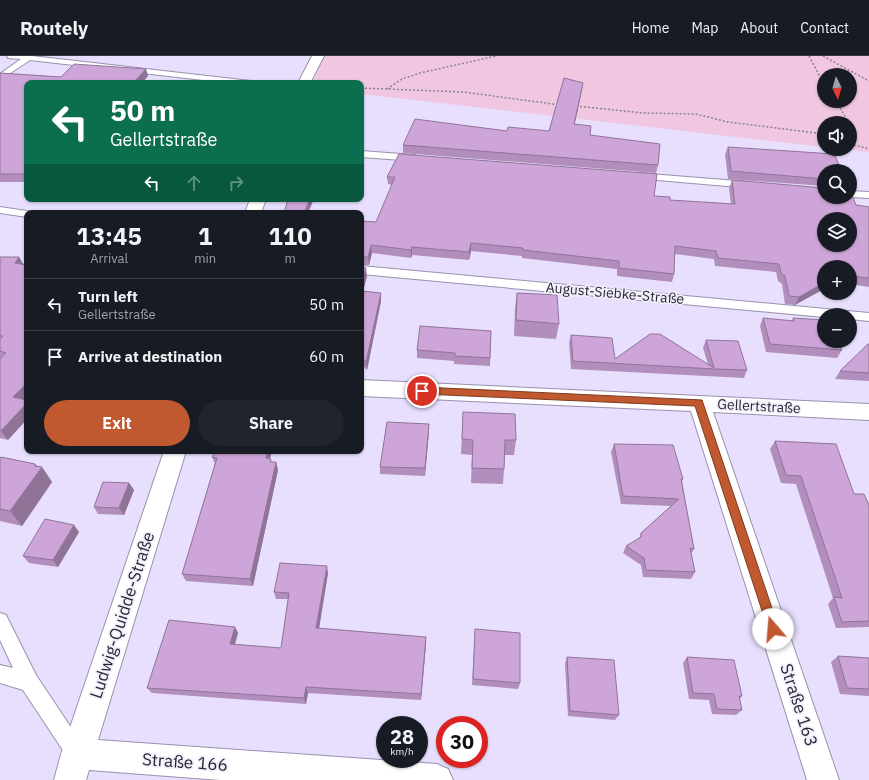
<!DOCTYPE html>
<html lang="en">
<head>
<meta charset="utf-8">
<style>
  body { margin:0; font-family:"IBM Plex Sans",sans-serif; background:#20242c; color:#f1f3f6; height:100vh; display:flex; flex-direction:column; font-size:15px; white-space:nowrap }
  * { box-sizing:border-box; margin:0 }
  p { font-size:13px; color:#9ea1a6 }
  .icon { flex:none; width:22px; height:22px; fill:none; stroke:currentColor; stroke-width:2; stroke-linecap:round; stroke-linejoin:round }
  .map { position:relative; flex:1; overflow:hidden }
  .panel { position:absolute; left:24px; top:154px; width:340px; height:244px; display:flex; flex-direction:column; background:#171b24; border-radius:8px; box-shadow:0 1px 3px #0004 }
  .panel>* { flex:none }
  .banner { position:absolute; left:24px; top:24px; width:340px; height:122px; border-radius:8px; box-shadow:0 1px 3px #0004; background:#0b6e4f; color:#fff; overflow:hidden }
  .needle { width:26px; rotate:175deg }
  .buttons { position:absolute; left:817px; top:12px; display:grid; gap:8px }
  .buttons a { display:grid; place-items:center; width:40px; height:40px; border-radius:50%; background:#171b24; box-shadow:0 1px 3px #0004; font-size:20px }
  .speed { position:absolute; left:376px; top:660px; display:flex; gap:8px; font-size:20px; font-weight:700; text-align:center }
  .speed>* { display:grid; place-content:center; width:52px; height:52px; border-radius:50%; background:#171b24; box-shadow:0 1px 3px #0004; line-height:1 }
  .speed small { font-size:10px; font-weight:400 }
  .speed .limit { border:6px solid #d22; background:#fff; color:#111 }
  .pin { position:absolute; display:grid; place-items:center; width:34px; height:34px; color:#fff; margin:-17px; border:2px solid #fff; border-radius:50%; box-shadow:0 1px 4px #0007 }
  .me { position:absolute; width:44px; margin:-22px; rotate:342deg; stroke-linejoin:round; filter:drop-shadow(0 0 3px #0008) }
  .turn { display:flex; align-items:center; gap:14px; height:84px; padding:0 20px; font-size:18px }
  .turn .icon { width:52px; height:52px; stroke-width:2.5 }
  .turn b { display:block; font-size:28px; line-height:34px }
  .lanes { display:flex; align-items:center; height:38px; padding:0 20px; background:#0003; justify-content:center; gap:20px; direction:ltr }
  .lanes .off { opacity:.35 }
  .eta { display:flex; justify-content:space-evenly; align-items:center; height:68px; text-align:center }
  .eta b { font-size:24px; font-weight:700; line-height:28px }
  .cta { display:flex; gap:8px; margin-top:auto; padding:8px 20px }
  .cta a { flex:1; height:46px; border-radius:24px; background:#c0592f; color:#fff; font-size:16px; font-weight:700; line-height:46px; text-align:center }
  .cta a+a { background:#20242c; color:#f1f3f6 }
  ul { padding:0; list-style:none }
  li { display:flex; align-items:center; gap:12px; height:52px; padding:0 20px; border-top:1px solid #363941 }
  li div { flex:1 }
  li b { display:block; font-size:15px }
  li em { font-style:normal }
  header { display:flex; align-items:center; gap:24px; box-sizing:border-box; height:56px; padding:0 20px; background:#171b24; border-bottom:1px solid #363941 }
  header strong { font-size:19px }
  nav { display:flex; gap:22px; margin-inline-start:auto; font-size:14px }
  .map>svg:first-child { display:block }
</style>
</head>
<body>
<header>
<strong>Routely</strong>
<nav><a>Home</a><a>Map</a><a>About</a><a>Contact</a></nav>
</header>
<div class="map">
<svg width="869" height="724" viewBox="0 0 869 724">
  <rect width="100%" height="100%" fill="#e7dffd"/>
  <path fill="#f0c6e1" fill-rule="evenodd" d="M 323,0 L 869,0 L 869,96 L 841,93 L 850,93 L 850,67 L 824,67 L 824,91 L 361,38 L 361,27 L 313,27 ZM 824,19 L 850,19 L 850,45 L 824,45 Z"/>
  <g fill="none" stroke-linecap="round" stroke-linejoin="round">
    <g stroke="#9991ad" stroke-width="2">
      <path id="lane" d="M 7,0 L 32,0 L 251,25 L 255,27 L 229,27 L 30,4 L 0,24 L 0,18 L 21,3 L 8,2 Z
        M 361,95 L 415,99 L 420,102 L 415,105 L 361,101 Z
        M 637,117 L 750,126 L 755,129 L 750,132 L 634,122 L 632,120 Z
        M 850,135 L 869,136 L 869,142 L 850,141 Z
        M 0,151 L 27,155 L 32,157 L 27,157 L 27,161 L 0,157 Z
        M 361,210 L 869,257 L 869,265 L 850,263 L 850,259 L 824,259 L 824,261 L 361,218 Z
        M 0,557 L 6,559 L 36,619 L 84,691 L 87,698 L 84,705 L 77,708 L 70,705 L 23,634 L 0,627 L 0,609 L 13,612 L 0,584 Z"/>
    </g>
    <g stroke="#9991ad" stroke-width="2">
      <path id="street" d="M 312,0 L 324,0 L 310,27 L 298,27 Z
        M 250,143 L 266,143 L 261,157 L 245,157 Z
        M 361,324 L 869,348 L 869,364 L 713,356 L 839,724 L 807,724 L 691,355 L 361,340 Z
        M 164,395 L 186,395 L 98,684 L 437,708 L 448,713 L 453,724 L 220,724 L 89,714 L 86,724 L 54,724 L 61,698 Z"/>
    </g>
    <path stroke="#888397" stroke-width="1.5" stroke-dasharray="2 2" stroke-linecap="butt" d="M 809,0 L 824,28
      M 823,0 L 869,25
      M 361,32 L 464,36 L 560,49
      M 387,33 L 402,23 L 420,17 L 496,0
      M 836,45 L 849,67
      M 576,50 L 643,57 L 696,58 L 728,66 L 824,78
      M 850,88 L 869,93"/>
    <use href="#lane" fill="#fff" fill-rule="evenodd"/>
    <use href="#street" fill="#fff" fill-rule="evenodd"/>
  </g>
  <path fill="#b18ebb" d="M 146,13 L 148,20 L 142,27 L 27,27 L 27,126 L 0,126 L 0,17 L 61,21 Z
    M 582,34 L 574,68 L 590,79 L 658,109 L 656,117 L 403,97 L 403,89 L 507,75 L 549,75 Z
    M 728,91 L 824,115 L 824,130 L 728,123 L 725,98 Z
    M 387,121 L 654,140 L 670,144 L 731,148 L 729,132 L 732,124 L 856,149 L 869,151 L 869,231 L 850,228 L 850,211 L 795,249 L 785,248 L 782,228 L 778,225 L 776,216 L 715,210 L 714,203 L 675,198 L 674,218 L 672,226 L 617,220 L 617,213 L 522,202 L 522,200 L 471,195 L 469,204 L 412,199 L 411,202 L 372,197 L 369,209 L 361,209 L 361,165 L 376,166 L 392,129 L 388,128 Z
    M 0,201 L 19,201 L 23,208 L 27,209 L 27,343 L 26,344 L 27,344 L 27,363 L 8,384 L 0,382 Z
    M 361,211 L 367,220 L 363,235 L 381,237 L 381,245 L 367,314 L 361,308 Z
    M 517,237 L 559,268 L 556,283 L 514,280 L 515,252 Z
    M 763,262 L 792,265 L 793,262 L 842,294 L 837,302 L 766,296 L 760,270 Z
    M 491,275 L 490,310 L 454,308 L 454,305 L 417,302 L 417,294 Z
    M 571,279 L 615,303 L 708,308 L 703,292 L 706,284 L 747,314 L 744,322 L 571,313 L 569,287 Z
    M 869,288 L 869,325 L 835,323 L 840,315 Z
    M 463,356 L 516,384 L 514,399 L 505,399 L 504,413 L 503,428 L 471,427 L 472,399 L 461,398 Z
    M 429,368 L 429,375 L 425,420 L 380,418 L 380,411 Z
    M 775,385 L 854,438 L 869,449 L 869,571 L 836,572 L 828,548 L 833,542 L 796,428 L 781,427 L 770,393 Z
    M 614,388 L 683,423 L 682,425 L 694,493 L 691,498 L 695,516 L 691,523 L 643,521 L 641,509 L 623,497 L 626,490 L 639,483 L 641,477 L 671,450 L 621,448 L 611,396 Z
    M 212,401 L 270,403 L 272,406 L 276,406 L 278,414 L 253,530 L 186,525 L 182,518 L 215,408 Z
    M 0,402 L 35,408 L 37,410 L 42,411 L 52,426 L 22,470 L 0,465 Z
    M 129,427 L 134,434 L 124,459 L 98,458 L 94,451 Z
    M 74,469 L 79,476 L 58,511 L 29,507 L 23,500 Z
    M 328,517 L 319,572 L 426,581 L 426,588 L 421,644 L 308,637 L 306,648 L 152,637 L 147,632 L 235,571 L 238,577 L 235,588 L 281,592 L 288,543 L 276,543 L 274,536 Z
    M 475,573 L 520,627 L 518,633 L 472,629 Z
    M 838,600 L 869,602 L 869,640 L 840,638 L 831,606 Z
    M 567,601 L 619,659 L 615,664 L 568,660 L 565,608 Z
    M 687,601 L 742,640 L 739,644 L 742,654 L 736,659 L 712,658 L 709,644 L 689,643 L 683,607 Z"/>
  <path fill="#907498" d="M 146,13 L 148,20 L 142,27 L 133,27 Z
    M 583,27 L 582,34 L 573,76 L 574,68 Z
    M 310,143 L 314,143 L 308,157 L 304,157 Z
    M 471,187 L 471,195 L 469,204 L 469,196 Z
    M 371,189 L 372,197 L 369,209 L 368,201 Z
    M 412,191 L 412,199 L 411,202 L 411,194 Z
    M 19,201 L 25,211 L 15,207 Z
    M 366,212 L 367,220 L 361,243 L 361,233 Z
    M 824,227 L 824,233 L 795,249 L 799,241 Z
    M 381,237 L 381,245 L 367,314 L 366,306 Z
    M 27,327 L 27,343 L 20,351 L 13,341 Z
    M 27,347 L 27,363 L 8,384 L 1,375 Z
    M 429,368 L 429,375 L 425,420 L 425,412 Z
    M 268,395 L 272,395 L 268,410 L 266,402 Z
    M 276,406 L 278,414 L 253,530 L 250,523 Z
    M 35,408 L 40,414 L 42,411 L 52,426 L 22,470 L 10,455 Z
    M 129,427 L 134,434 L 124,459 L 119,452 Z
    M 74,469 L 79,476 L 58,511 L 53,504 Z
    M 327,510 L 328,517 L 318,579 L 316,572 Z
    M 235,571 L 238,577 L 233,594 L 230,588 Z
    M 426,581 L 426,588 L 421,644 L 421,638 Z
    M 306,631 L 308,637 L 306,648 L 304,642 Z"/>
  <path fill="#cea5d9" stroke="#907498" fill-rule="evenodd" d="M 74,8 L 146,13 L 133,27 L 27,27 L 27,118 L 0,118 L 0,17 L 61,21 Z
    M 564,22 L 583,27 L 574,68 L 591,70 L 590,79 L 660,88 L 658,109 L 403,89 L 415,63 L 507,75 L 508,71 L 549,75 Z
    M 728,91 L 834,98 L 842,115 L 824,115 L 824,123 L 731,115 Z
    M 399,98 L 657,118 L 654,140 L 670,141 L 670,144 L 735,148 L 732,124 L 824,132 L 824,141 L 850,141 L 850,134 L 856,149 L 869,151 L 869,222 L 850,220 L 850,211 L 824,211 L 824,227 L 799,241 L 789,240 L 785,220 L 781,217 L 779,208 L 718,202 L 716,195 L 675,190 L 674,218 L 619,212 L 619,205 L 523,194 L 523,192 L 471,187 L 469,196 L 412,191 L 411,194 L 371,189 L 368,201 L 361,201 L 361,165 L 376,166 L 395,121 L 387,121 ZM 824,163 L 850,163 L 850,189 L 824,189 Z
    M 288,143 L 310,143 L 304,157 L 284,157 Z
    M 0,201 L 19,201 L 15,207 L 27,209 L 27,327 L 13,341 L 27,344 L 27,347 L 1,375 L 0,374 L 0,303 L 6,297 L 0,295 L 0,283 L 3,280 L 0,280 Z
    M 361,211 L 366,212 L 361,233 Z
    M 361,235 L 381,237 L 366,306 L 361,301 Z
    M 517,237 L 557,239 L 559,268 L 516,264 Z
    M 763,262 L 794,265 L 793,262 L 824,264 L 824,285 L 838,285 L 842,294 L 770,288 Z
    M 420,270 L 491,275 L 490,302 L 455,300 L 455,297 L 417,294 Z
    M 650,278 L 660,278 L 714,312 L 706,284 L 738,285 L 747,314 L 714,313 L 609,307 L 573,305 L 571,279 L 612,282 L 615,303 Z
    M 868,288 L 869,288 L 869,317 L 840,315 Z
    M 463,356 L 515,358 L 516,384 L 505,384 L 504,413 L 472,412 L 473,384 L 462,383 Z
    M 387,366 L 429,368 L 425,412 L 380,411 Z
    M 775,385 L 836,388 L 854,438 L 864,438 L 869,449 L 869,565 L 842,566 L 834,541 L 842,542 L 801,420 L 786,419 Z
    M 614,388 L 673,389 L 683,423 L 681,423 L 694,493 L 690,492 L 695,516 L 646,514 L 644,502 L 626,490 L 641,481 L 641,477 L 679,443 L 623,440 Z
    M 215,395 L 268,395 L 266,402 L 271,403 L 270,406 L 276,406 L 250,523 L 182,518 L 217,402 L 212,401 Z
    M 1,401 L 35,408 L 35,410 L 42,411 L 10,455 L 0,453 L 0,402 Z
    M 103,426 L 129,427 L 119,452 L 94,451 Z
    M 45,463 L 74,469 L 53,504 L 23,500 Z
    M 280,507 L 327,510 L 316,572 L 426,581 L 421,638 L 306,631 L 304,642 L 147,632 L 169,564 L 235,571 L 230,588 L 281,592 L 289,537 L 274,536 Z
    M 475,573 L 520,577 L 520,627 L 473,623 Z
    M 838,600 L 869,602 L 869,633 L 847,632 Z
    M 567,601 L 614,604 L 619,659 L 570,655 Z
    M 687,601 L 734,604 L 742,640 L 739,640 L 742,654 L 717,653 L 714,638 L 693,637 Z"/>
  <path fill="#c0592f" stroke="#7d3a1f" d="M 422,331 L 702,344 L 779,573 L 777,577 L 773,578 L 769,577 L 768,573 L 695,350 L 422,338 L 418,335 Z"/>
  <g text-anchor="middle" stroke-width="3.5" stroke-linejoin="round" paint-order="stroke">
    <g font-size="14" fill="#2b2833" stroke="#f3effc">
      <text transform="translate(615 237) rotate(5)" y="5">August-Siebke-Straße</text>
      <text transform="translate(759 350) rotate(3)" y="5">Gellertstraße</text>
    </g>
    <g font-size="17" fill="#2b2833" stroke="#f3effc">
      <text transform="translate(122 559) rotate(-72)" y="6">Ludwig-Quidde-Straße</text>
      <text transform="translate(799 649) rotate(72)" y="6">Straße 163</text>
      <text transform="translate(185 706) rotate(4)" y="6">Straße 166</text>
    </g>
  </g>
</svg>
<div class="buttons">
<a><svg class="needle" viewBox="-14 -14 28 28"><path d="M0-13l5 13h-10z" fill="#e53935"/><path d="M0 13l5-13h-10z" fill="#9ea1a6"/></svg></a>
<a><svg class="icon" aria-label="sound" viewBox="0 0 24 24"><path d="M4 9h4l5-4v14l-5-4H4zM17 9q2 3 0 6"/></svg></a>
<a><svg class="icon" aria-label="search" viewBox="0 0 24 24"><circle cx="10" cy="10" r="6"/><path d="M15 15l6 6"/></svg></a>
<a><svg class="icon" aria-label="layers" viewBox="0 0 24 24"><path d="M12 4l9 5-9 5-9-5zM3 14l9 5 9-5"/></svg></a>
<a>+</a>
<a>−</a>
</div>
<div class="speed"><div>28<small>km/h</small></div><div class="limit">30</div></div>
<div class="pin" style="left:422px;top:335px;background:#d93025"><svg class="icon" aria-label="arrive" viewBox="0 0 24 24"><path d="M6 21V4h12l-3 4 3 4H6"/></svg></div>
<svg class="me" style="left:773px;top:573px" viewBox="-20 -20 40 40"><circle r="19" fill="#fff"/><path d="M0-13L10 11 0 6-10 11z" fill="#c0592f"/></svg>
<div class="banner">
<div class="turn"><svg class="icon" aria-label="left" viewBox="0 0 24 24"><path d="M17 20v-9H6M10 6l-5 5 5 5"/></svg><div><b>50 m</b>Gellertstraße</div></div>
<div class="lanes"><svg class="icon" aria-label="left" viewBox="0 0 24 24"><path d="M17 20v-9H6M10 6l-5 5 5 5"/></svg><svg class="icon off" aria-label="ahead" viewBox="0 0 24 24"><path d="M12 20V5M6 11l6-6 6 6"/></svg><svg class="icon off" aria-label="right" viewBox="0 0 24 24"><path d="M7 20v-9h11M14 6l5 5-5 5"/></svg></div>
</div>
<section class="panel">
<div class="eta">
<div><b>13:45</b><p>Arrival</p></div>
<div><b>1</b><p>min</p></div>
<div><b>110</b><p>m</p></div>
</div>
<ul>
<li><svg class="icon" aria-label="left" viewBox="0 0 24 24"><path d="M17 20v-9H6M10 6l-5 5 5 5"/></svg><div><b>Turn left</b><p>Gellertstraße</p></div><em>50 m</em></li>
<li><svg class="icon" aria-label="arrive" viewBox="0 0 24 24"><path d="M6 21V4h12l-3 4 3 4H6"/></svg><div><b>Arrive at destination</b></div><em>60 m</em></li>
</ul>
<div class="cta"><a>Exit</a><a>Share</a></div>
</section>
</div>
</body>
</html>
